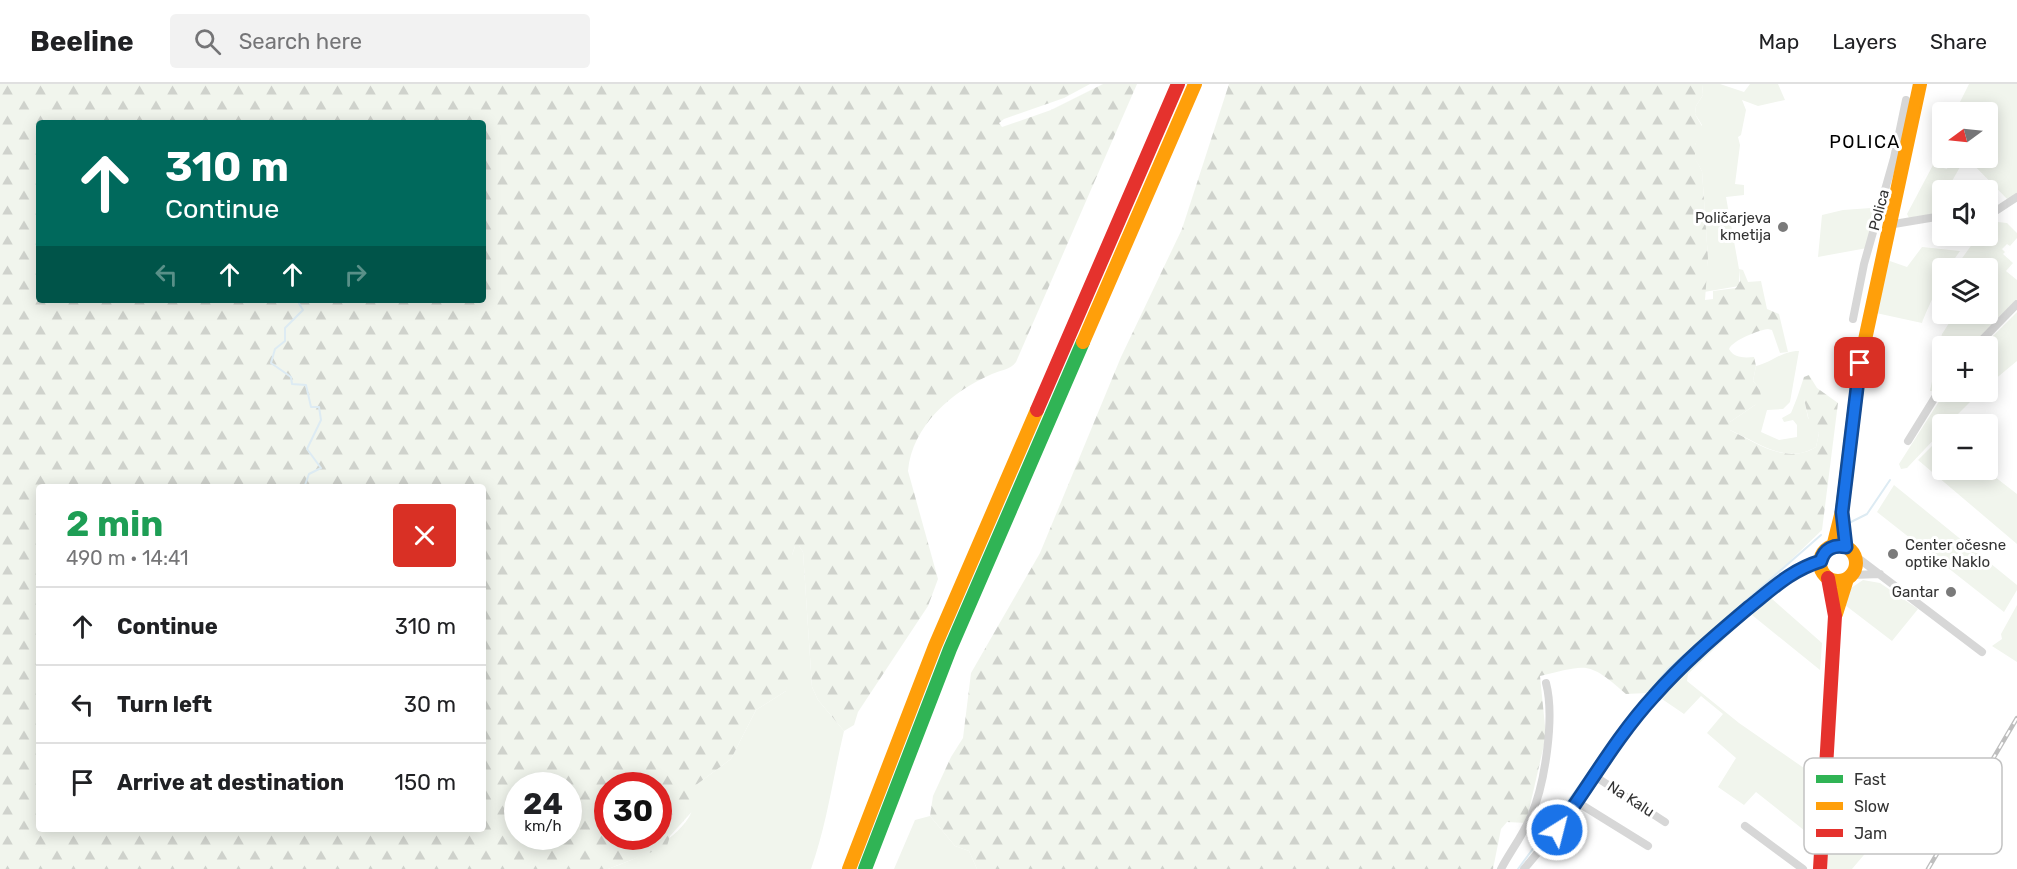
<!DOCTYPE html>
<html lang="en">
<head>
<meta charset="utf-8">
<style>
  body { margin:0; font-family:Rubik,sans-serif; background:#f2f2f2; color:#202124; height:100vh; display:flex; flex-direction:column; font-size:22px; white-space:nowrap }
  * { box-sizing:border-box; margin:0 }
  p { font-size:20px; color:#757577 }
  .icon { flex:none; width:33px; height:33px; fill:none; stroke:currentColor; stroke-width:2; stroke-linecap:round; stroke-linejoin:round }
  .map { position:relative; flex:1; overflow:hidden }
  .side { position:absolute; left:36px; top:400px; width:450px; height:348px; display:flex; flex-direction:column; background:#fff; border-radius:6px; box-shadow:0 3px 15px #0003 }
  .side>* { flex:none }
  .top-card { position:absolute; left:36px; top:36px; width:450px; height:183px; border-radius:6px; box-shadow:0 3px 15px #0003; background:#00695c; color:#fff; overflow:hidden }
  .needle { width:39px; rotate:255deg }
  .tools { position:absolute; left:1932px; top:18px; display:grid; gap:12px }
  .tools a { display:grid; place-items:center; width:66px; height:66px; border-radius:6px; background:#fff; box-shadow:0 3px 15px #0003; font-size:30px }
  .speed { position:absolute; left:504px; top:688px; display:flex; gap:12px; font-size:30px; font-weight:700; text-align:center }
  .speed>* { display:grid; place-content:center; width:78px; height:78px; border-radius:50%; background:#fff; box-shadow:0 3px 15px #0003; line-height:1 }
  .speed small { font-size:15px; font-weight:400 }
  .speed .limit { border:9px solid #d22; background:#fff; color:#111 }
  .pin { position:absolute; display:grid; place-items:center; width:51px; height:51px; color:#fff; margin:-26px; border-radius:12px; box-shadow:0 3px 9px #0006 }
  .me { position:absolute; width:66px; margin:-33px; rotate:36deg; stroke-linejoin:round; filter:drop-shadow(0 0 4px #0008) }
  .turn { display:flex; align-items:center; gap:21px; height:126px; padding:0 30px; font-size:27px }
  .turn .icon { width:78px; height:78px; stroke-width:2.5 }
  .turn b { display:block; font-size:42px; line-height:51px }
  .lanes { display:flex; align-items:center; height:57px; padding:0 30px; background:#0003; justify-content:center; gap:30px; direction:ltr }
  .lanes .off { opacity:.35 }
  .round { display:grid; place-items:center; flex:none; width:63px; height:63px; border-radius:6px; background:#f2f2f2 }
  .overview { display:flex; align-items:center; justify-content:space-between; height:102px; padding:0 30px }
  h1 { font-size:36px; font-weight:700; line-height:45px; color:#1e9e55 }
  ul { padding:0; list-style:none }
  li { display:flex; align-items:center; gap:18px; height:78px; padding:0 30px; border-top:2px solid #e0e0e0 }
  li div { flex:1 }
  li b { display:block; font-size:22px }
  li em { font-style:normal }
  header { display:flex; align-items:center; gap:36px; box-sizing:border-box; height:84px; padding:0 30px; background:#fff; border-bottom:2px solid #e0e0e0 }
  header strong { font-size:28px }
  nav { display:flex; gap:33px; margin-inline-start:auto; font-size:21px }
  .search { width:420px; height:54px; background:#f2f2f2; display:flex; align-items:center; gap:15px; box-sizing:border-box; padding:0 21px; border-radius:6px; color:#757577; font-size:22px }
  .map>svg:first-child { display:block }
</style>
</head>
<body>
<header>
<strong>Beeline</strong>
<div class="search"><svg class="icon" aria-label="search" viewBox="0 0 24 24"><circle cx="10" cy="10" r="6"/><path d="M15 15l6 6"/></svg>Search here</div>
<nav><a>Map</a><a>Layers</a><a>Share</a></nav>
</header>
<div class="map">
<svg width="2017" height="785" viewBox="0 0 2017 785">
  <defs>
    <pattern id="forest-firs" width="22" height="20" patternUnits="userSpaceOnUse" patternTransform="scale(1.5)"><rect width="22" height="20" fill="#f1f5ed"/><path d="M5 1l3.5 6h-7zM16 11l3.5 6h-7z" fill="#cfd2cc"/></pattern>
  </defs>
  <rect width="100%" height="100%" fill="#fff"/>
  <path fill="#f1f5ed" d="M 1702,0 L 1720,0 L 1744,8 L 1750,0 L 1778,0 L 1785,16 L 1758,22 L 1742,16 L 1746,26 L 1741,51 L 1738,53 L 1740,61 L 1735,100 L 1744,101 L 1744,111 L 1726,113 L 1739,185 L 1739,202 L 1704,208 L 1708,174 L 1702,87 L 1695,75 L 1695,61 L 1702,41 L 1695,30 L 1696,22 L 1703,11 Z
    M 1969,0 L 2017,0 L 2017,110 L 2009,117 L 1967,74 L 1988,74 L 1988,28 L 1955,28 Z
    M 1951,74 L 1965,74 L 1947,106 L 1942,106 L 1938,123 L 1933,124 L 1933,130 L 1909,134 L 1907,130 L 1933,81 L 1947,85 Z
    M 1871,124 L 1875,129 L 1867,164 L 1818,173 L 1822,131 L 1843,126 Z
    M 1988,137 L 2007,139 L 2017,149 L 2017,154 L 2010,162 L 2007,160 L 2002,165 L 2005,168 L 2003,170 L 2013,179 L 2006,187 L 2017,196 L 2017,215 L 1971,262 L 1942,262 L 1942,295 L 1934,307 L 1930,307 L 1942,250 L 1955,230 L 1988,230 L 1988,184 L 1955,184 L 1978,152 L 1988,152 Z
    M 1922,163 L 1960,167 L 1948,184 L 1942,184 C 1942,198 1927,224 1922,239 L 1876,229 L 1887,176 L 1907,183 Z
    M 2017,228 L 2017,277 L 1988,301 L 1988,262 L 1983,262 Z
    M 1799,267 L 1790,318 L 1783,325 L 1767,326 L 1761,348 L 1779,356 L 1797,353 L 1797,341 L 1793,336 L 1784,338 L 1782,334 L 1791,329 L 1797,314 L 1804,314 L 1808,334 L 1819,349 L 1816,363 C 1786,381 1759,359 1730,346 L 1730,338 L 1755,321 L 1760,305 L 1753,297 L 1756,282 C 1773,278 1781,267 1799,267 Z
    M 1945,308 L 1980,308 L 1948,340 L 1942,340 L 1942,347 L 1907,384 L 1901,385 L 1899,380 Z
    M 1942,352 L 1942,386 L 1986,386 L 2017,410 L 2017,460 L 1918,376 Z
    M 1894,401 L 2017,501 L 2017,506 L 2004,528 L 1877,428 Z
    M 795,462 L 799,462 L 803,468 L 812,603 L 818,616 L 844,647 C 833,693 827,740 811,785 L 608,785 C 636,775 672,760 689,733 C 694,725 695,710 696,701 L 731,675 L 756,626 L 786,607 L 792,471 Z
    M 1863,496 L 1880,499 L 1918,525 L 1892,557 L 1845,521 L 1851,504 Z
    M 1771,514 L 1822,559 L 1820,586 L 1752,531 Z
    M 2017,521 L 2017,578 L 1992,562 L 2002,555 L 2001,550 Z
    M 1734,546 L 1688,590 L 1687,597 L 1739,639 L 1814,691 L 1810,751 L 1756,708 L 1744,721 L 1718,703 L 1736,674 L 1707,649 L 1723,630 L 1701,612 L 1684,630 L 1662,615 L 1673,600 Z
    M 1832,699 L 1891,739 L 1852,785 L 1827,785 Z
    M 930,732 L 955,762 L 969,767 L 977,785 L 894,785 L 915,736 Z"/>
  <path fill="url(#forest-firs)" fill-rule="evenodd" d="M 0,0 L 1090,0 L 1064,14 L 1004,35 L 999,39 L 1002,43 L 1051,26 L 1103,0 L 1137,0 L 1016,278 C 1010,286 1001,286 992,290 C 952,307 912,342 908,387 L 938,495 L 928,522 L 858,628 L 854,641 L 844,647 L 818,616 L 812,603 L 803,468 L 799,462 L 795,462 L 792,471 L 792,577 L 786,607 L 756,626 L 731,675 L 696,701 L 697,722 L 670,752 L 667,762 L 608,785 L 0,785 ZM 39,39 L 483,39 L 483,216 L 39,216 ZM 39,404 L 483,404 L 483,746 L 39,746 ZM 518,702 L 568,702 L 568,753 L 518,753 ZM 608,702 L 658,702 L 658,753 L 608,753 Z
    M 1229,0 L 1702,0 L 1703,11 L 1696,22 L 1695,30 L 1703,44 L 1695,61 L 1695,74 L 1702,87 L 1708,174 L 1705,216 L 1713,215 L 1713,207 L 1736,204 L 1740,197 L 1739,185 L 1743,186 L 1748,198 L 1761,197 L 1767,225 L 1779,230 L 1788,268 L 1780,269 L 1772,246 L 1768,245 C 1759,246 1733,256 1729,265 C 1734,274 1744,274 1754,273 L 1756,282 L 1753,297 L 1760,305 L 1761,313 L 1755,321 L 1730,338 L 1730,346 C 1759,360 1786,381 1816,363 L 1819,349 L 1810,341 L 1804,315 L 1797,314 L 1804,293 L 1809,291 L 1817,304 L 1838,319 L 1822,446 L 1729,536 L 1647,609 L 1626,610 C 1587,576 1588,581 1540,592 L 1546,652 L 1526,739 L 1507,738 L 1501,745 L 1493,785 L 977,785 L 969,767 L 955,762 L 930,732 L 933,712 L 951,673 L 963,654 L 971,589 L 1040,469 L 1121,273 L 1182,145 Z"/>
  <g fill="none" stroke-linecap="round" stroke-linejoin="round">
    <path stroke="#ddebf3" stroke-width="2" d="M 297,216 L 303,226 L 285,244 L 285,257 L 275,265 L 271,279 L 291,293 L 292,300 L 306,301 L 311,323 L 319,323 L 321,336 L 307,365 L 321,384 L 309,390 L 305,401 L 313,404
      M 1851,438 L 1867,430 L 1890,396
      M 1518,785 L 1637,623 L 1668,585 L 1821,451"/>
    <path stroke="#d7d7d7" stroke-width="8" d="M 1988,132 L 2017,113
      M 1888,141 L 1942,132
      M 1853,235 L 1864,180 L 1894,74 L 1906,16
      M 1976,262 L 2017,220
      M 1908,357 L 1942,302
      M 1854,471 L 1982,568
      M 1852,491 L 1880,490
      M 1596,693 L 1665,738
      M 1577,718 L 1648,762
      M 1745,742 L 1803,785
      M 1501,785 C 1510,768 1523,751 1531,732 C 1545,700 1555,633 1546,599
      M 1524,785 L 1557,746 L 1654,612 L 1732,537 L 1781,497 L 1794,487 L 1821,477"/>
    <path stroke="#30b455" stroke-width="14" d="M 865,785 L 950,565 L 1083,258"/>
    <path stroke="#ff9f0a" stroke-width="14" d="M 1083,258 L 1195,0
      M1820 479a18 18 0 1 1 36 0a18 18 0 1 1-36 0Z
      M 1833,463 L 1842,427 L 1860,279 L 1920,0
      M 1836,530 L 1847,495
      M 849,785 L 935,562 L 1037,326"/>
    <path stroke="#e5322d" stroke-width="14" d="M 1037,326 L 1178,0
      M 1820,785 L 1835,532 L 1828,494"/>
    <g stroke="#bebebe" stroke-width="4.5">
      <path id="rail" d="M 1928,785 L 2017,634"/>
    </g>
    <use href="#rail" stroke="#fff" stroke-width="2" stroke-dasharray="7" stroke-linecap="butt"/>
  </g>
  <g fill="none" stroke-linecap="round" stroke-linejoin="round">
    <g stroke="#114b97" stroke-width="15">
      <path id="route" d="M 1557,746 C 1589,702 1617,652 1654,612 C 1682,580 1716,551 1748,524 C 1772,505 1791,486 1821,477 C 1824,465 1834,460 1846,463 L 1842,428 L 1860,279"/>
    </g>
    <use href="#route" stroke="#1a73e8" stroke-width="10"/>
  </g>
  <g fill="#7a7a7a" stroke="#fff" stroke-width="2">
    <circle cx="1783" cy="143" r="6"/>
    <circle cx="1893" cy="470" r="6"/>
    <circle cx="1951" cy="508" r="6"/>
  </g>
  <g text-anchor="middle" stroke-width="6" stroke-linejoin="round" paint-order="stroke">
    <g font-size="15" fill="#333" stroke="#fff">
      <text transform="translate(1879 126) rotate(-75)" y="5">Polica</text>
      <text transform="translate(1631 715) rotate(33)" y="5">Na Kalu</text>
    </g>
    <g font-size="15" fill="#333" stroke="#fff" text-anchor="end">
      <text x="1771" y="139">Poličarjeva<tspan x="1771" dy="17">kmetija</tspan></text>
      <text x="1905" y="466" text-anchor="start">Center očesne<tspan x="1905" dy="17">optike Naklo</tspan></text>
      <text x="1939" y="513">Gantar</text>
    </g>
    <g font-size="18" letter-spacing="1.5" fill="#000" stroke="#fff">
      <text x="1865" y="64">POLICA</text>
    </g>
  </g>
  <rect x="1804" y="674" width="198" height="96" rx="9" fill="#fff" stroke="#c2c2c2" stroke-width="1.5"/>
  <rect x="1816" y="691" width="27" height="8" fill="#30b455"/>
  <rect x="1816" y="718" width="27" height="8" fill="#ff9f0a"/>
  <rect x="1816" y="745" width="27" height="8" fill="#e5322d"/>
  <g font-size="16" fill="#333">
    <text x="1854" y="701">Fast</text>
    <text x="1854" y="728">Slow</text>
    <text x="1854" y="755">Jam</text>
  </g>
</svg>
<div class="tools">
<a><svg class="needle" viewBox="-14 -14 28 28"><path d="M0-13l5 13h-10z" fill="#e53935"/><path d="M0 13l5-13h-10z" fill="#757577"/></svg></a>
<a><svg class="icon" aria-label="sound" viewBox="0 0 24 24"><path d="M4 9h4l5-4v14l-5-4H4zM17 9q2 3 0 6"/></svg></a>
<a><svg class="icon" aria-label="layers" viewBox="0 0 24 24"><path d="M12 4l9 5-9 5-9-5zM3 14l9 5 9-5"/></svg></a>
<a>+</a>
<a>−</a>
</div>
<div class="speed"><div>24<small>km/h</small></div><div class="limit">30</div></div>
<div class="pin" style="left:1860px;top:279px;background:#d93025"><svg class="icon" aria-label="arrive" viewBox="0 0 24 24"><path d="M6 21V4h12l-3 4 3 4H6"/></svg></div>
<svg class="me" style="left:1557px;top:746px" viewBox="-20 -20 40 40"><circle r="17" fill="#1a73e8" stroke="#fff" stroke-width="3"/><path d="M0-11L8 9 0 5-8 9z" fill="#fff"/></svg>
<div class="top-card">
<div class="turn"><svg class="icon" aria-label="ahead" viewBox="0 0 24 24"><path d="M12 20V5M6 11l6-6 6 6"/></svg><div><b>310 m</b>Continue</div></div>
<div class="lanes"><svg class="icon off" aria-label="left" viewBox="0 0 24 24"><path d="M17 20v-9H6M10 6l-5 5 5 5"/></svg><svg class="icon" aria-label="ahead" viewBox="0 0 24 24"><path d="M12 20V5M6 11l6-6 6 6"/></svg><svg class="icon" aria-label="ahead" viewBox="0 0 24 24"><path d="M12 20V5M6 11l6-6 6 6"/></svg><svg class="icon off" aria-label="right" viewBox="0 0 24 24"><path d="M7 20v-9h11M14 6l5 5-5 5"/></svg></div>
</div>
<section class="side">
<div class="overview"><div><h1>2 min</h1><p>490 m · 14:41</p></div><a class="round" style="background:#d93025;color:#fff"><svg class="icon" aria-label="close" viewBox="0 0 24 24"><path d="M6 6l12 12M18 6L6 18"/></svg></a></div>
<ul>
<li><svg class="icon" aria-label="ahead" viewBox="0 0 24 24"><path d="M12 20V5M6 11l6-6 6 6"/></svg><div><b>Continue</b></div><em>310 m</em></li>
<li><svg class="icon" aria-label="left" viewBox="0 0 24 24"><path d="M17 20v-9H6M10 6l-5 5 5 5"/></svg><div><b>Turn left</b></div><em>30 m</em></li>
<li><svg class="icon" aria-label="arrive" viewBox="0 0 24 24"><path d="M6 21V4h12l-3 4 3 4H6"/></svg><div><b>Arrive at destination</b></div><em>150 m</em></li>
</ul>
</section>
</div>
</body>
</html>
